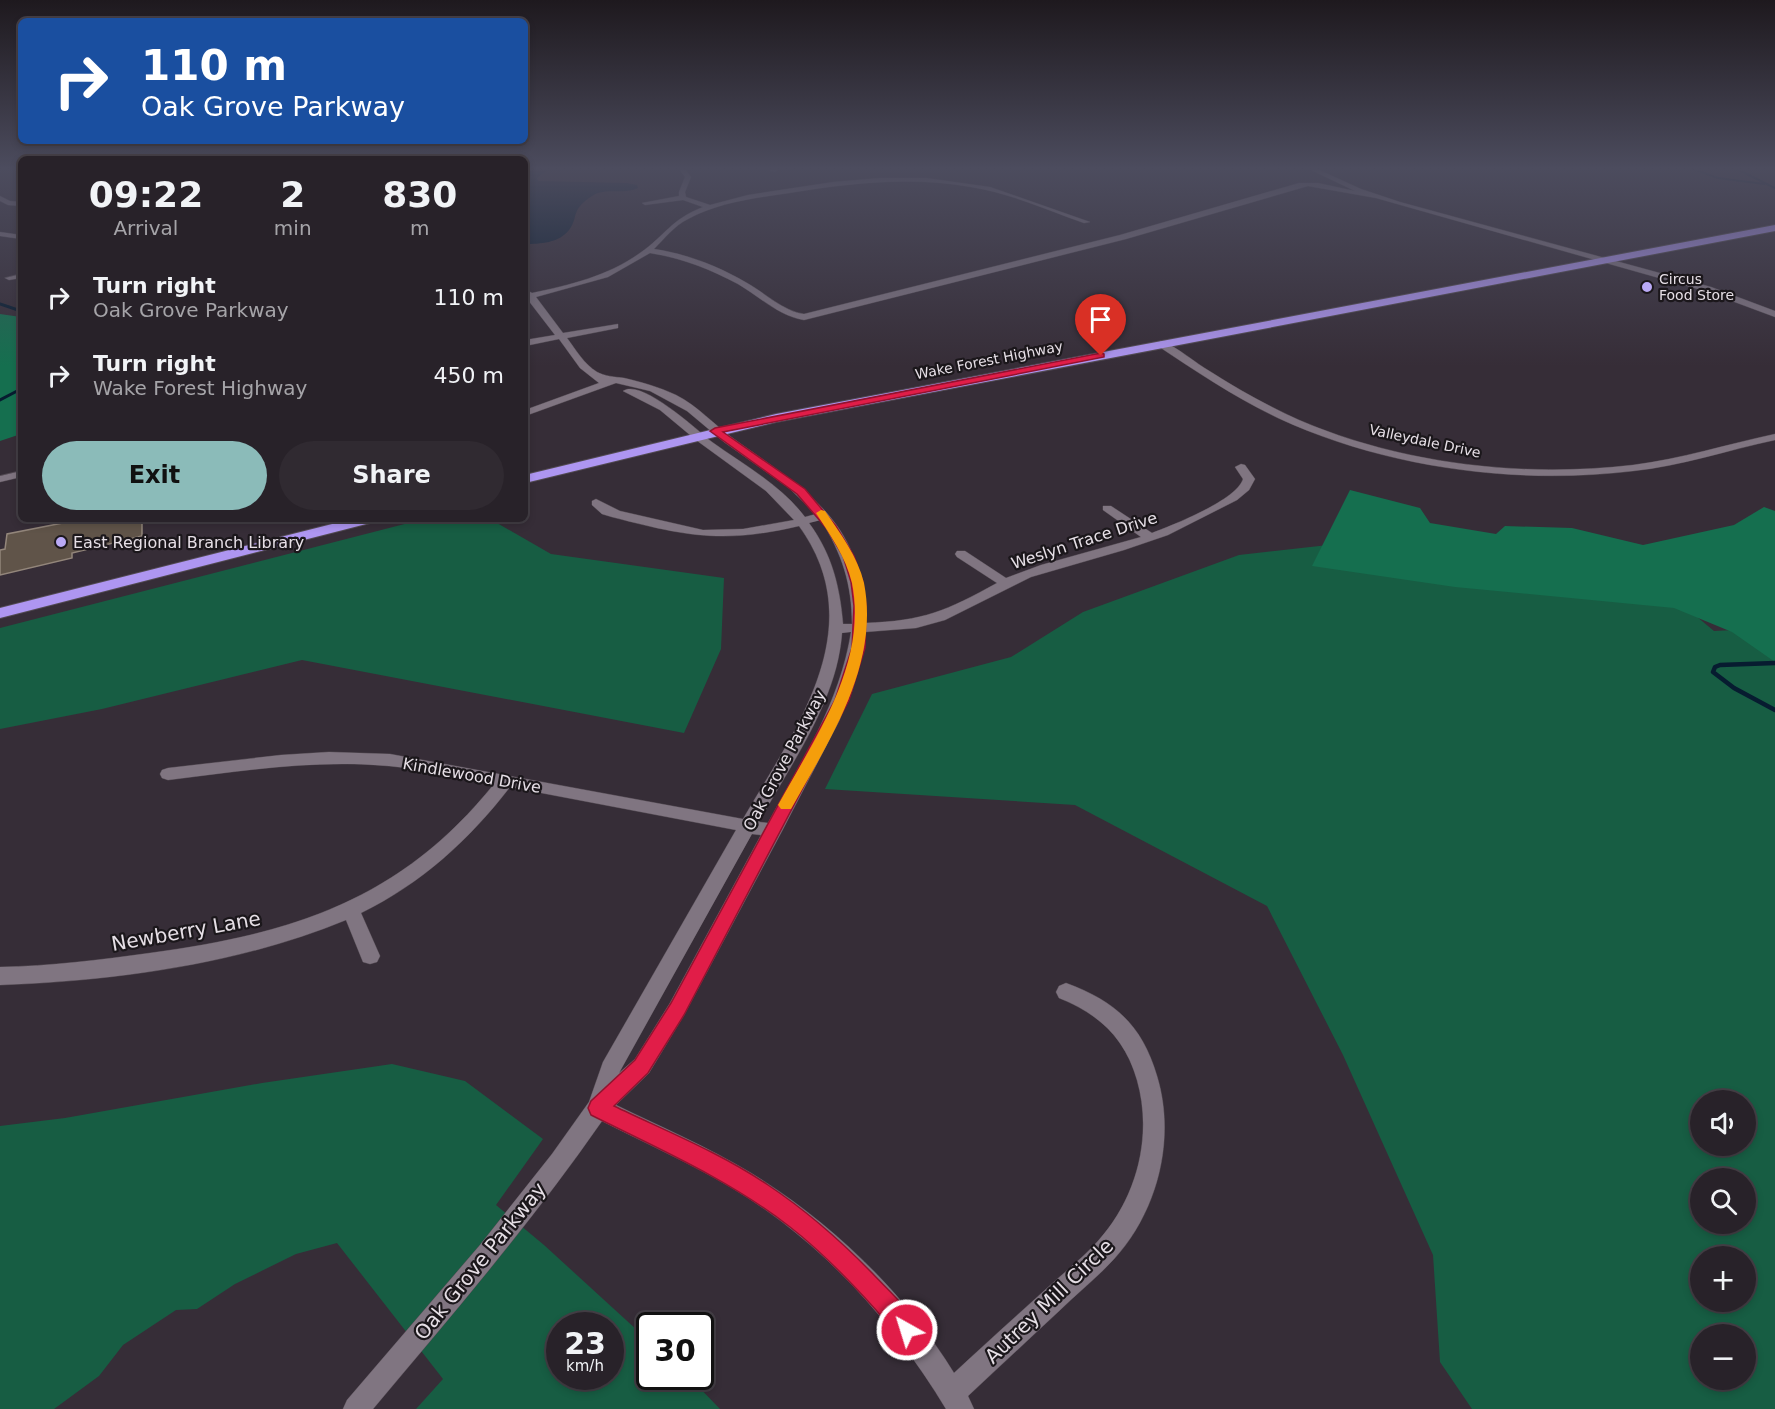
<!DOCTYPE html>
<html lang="en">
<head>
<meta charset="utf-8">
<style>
  body { margin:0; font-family:"DejaVu Sans",sans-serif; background:#302a31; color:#f1f3f6; height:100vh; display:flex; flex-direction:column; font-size:22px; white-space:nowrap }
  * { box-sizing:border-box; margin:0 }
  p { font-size:20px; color:#a5a4a8 }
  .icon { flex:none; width:33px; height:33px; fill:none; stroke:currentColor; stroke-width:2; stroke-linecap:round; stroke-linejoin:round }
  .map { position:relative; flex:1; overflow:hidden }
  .panel { position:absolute; left:18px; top:156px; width:510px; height:366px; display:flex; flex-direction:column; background:#282229; border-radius:9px; box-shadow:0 3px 9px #0003,0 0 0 2px #443f46 }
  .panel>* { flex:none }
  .top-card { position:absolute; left:18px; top:18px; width:510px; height:126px; border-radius:9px; box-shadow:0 3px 9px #0003,0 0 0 2px #443f46; background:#1a4fa0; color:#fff; overflow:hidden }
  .controls { position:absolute; left:1690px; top:1090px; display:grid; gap:12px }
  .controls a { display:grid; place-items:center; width:66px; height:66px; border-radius:50%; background:#282229; box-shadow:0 3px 9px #0003,0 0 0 2px #443f46; font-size:30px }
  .speed { position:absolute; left:546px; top:1312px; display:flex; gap:12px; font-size:30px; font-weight:700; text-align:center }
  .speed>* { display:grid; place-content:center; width:78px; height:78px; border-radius:50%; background:#282229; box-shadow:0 3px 9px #0003,0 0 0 2px #443f46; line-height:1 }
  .speed small { font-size:15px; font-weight:400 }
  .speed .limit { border:3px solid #111; border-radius:9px; background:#fff; color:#111 }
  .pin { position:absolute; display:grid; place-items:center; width:51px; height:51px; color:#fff; margin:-62px -26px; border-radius:50% 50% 50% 0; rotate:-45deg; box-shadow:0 0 6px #0007 }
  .pin .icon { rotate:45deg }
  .me { position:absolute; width:66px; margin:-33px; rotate:321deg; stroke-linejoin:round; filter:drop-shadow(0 0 4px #0008) }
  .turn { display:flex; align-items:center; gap:21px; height:126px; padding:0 24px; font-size:27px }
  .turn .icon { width:78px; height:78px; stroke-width:2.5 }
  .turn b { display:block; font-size:42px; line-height:51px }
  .eta { display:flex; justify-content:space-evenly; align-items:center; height:102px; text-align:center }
  .eta b { font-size:36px; font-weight:600; line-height:42px }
  .primary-button { display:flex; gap:12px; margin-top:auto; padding:12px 24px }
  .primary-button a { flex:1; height:69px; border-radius:36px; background:#8bbbb9; color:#111; font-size:24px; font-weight:600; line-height:69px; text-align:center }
  .primary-button a+a { background:#302a31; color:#f1f3f6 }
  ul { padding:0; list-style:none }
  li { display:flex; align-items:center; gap:18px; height:78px; padding:0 24px }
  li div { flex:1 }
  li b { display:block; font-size:22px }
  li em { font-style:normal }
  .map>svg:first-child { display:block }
</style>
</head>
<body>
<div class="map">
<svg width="1775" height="1409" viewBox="0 0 1775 1409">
  <rect width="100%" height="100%" fill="#362d37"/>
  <path fill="#175d43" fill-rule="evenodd" d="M 424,519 L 490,519 L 551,554 L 724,578 L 721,649 L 684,733 L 302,660 L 102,709 L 0,729 L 0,628 Z
    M 1601,537 L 1714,631 L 1775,628 L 1775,1409 L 1472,1409 L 1440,1362 L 1433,1255 L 1343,1055 L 1267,906 L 1075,805 L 825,789 L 872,694 L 1011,657 L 1083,612 L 1239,555 L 1364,541 ZM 1701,1101 L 1746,1101 L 1746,1146 L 1701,1146 ZM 1701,1179 L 1746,1179 L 1746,1224 L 1701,1224 ZM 1701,1257 L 1746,1257 L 1746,1302 L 1701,1302 ZM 1701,1335 L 1746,1335 L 1746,1380 L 1701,1380 Z
    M 392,1064 L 465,1081 L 543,1139 L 496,1205 L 544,1245 L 649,1341 L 650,1377 L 689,1377 L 720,1409 L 416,1409 L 443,1379 L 337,1243 L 296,1254 L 235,1284 L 197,1309 L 176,1310 L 123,1345 L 99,1376 L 54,1409 L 0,1409 L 0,1126 L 65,1118 L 262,1083 ZM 560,1326 L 610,1326 L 610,1377 L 560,1377 Z"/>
  <path fill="#156f4f" d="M 0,314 L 21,317 L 21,434 L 0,441 Z
    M 1350,490 L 1420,508 L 1430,523 L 1496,534 L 1505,526 L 1572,528 L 1643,545 L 1734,525 L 1764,507 L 1775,511 L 1775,662 L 1732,632 L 1674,608 L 1455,587 L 1312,566 Z"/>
  <path fill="#071c30" d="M 525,169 L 549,169 L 537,178 L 538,181 L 626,183 L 637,185 L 638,188 C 623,195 605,187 592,196 C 570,210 579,217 569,230 C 559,243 540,244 525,244 Z"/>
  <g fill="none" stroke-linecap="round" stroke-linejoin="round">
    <path stroke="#071c30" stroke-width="2" d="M 1693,169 L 1718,178 L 1764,184
      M 1737,169 L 1775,188"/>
    <path stroke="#071c30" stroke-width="3" d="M 0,304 L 21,311
      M 0,400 L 21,389"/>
    <path stroke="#071c30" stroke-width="4.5" d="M 1775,663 L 1720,665 L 1715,667 L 1713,672 L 1734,688 L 1775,710"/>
  </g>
  <path fill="#605449" stroke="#93867b" stroke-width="1.5" d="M 83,519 L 142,519 L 142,536 L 72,553 L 72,558 L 0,575 L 0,550 L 5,549 L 7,534 Z"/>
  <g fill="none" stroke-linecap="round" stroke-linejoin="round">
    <g stroke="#524a52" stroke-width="1">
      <path id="minor" d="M 679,169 L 685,169 L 691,177 L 685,192 L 686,197 L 710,205 L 748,195 L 833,182 L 880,178 L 926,178 L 990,187 L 1090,222 L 1084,223 C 1047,210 1010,193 971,187 C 910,176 850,183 789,193 C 755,198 719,202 688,219 C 674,226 665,238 654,249 C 687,254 718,266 747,283 C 765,293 783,311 804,314 L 1120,235 L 1299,183 L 1318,183 L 1355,191 L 1309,169 L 1317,169 L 1361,189 L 1400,202 L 1711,287 L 1775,311 L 1775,317 L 1705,291 L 1376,198 L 1308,186 L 1126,239 L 804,320 C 779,316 760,297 738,284 C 710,269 682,258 650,253 L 608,277 L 536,297 L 563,333 L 618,324 L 618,328 L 567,338 C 576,350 584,364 597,372 C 604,376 615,377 624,378 C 641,382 659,387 676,395 C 698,406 714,425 734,439 C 808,492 864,522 865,623 C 924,621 946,611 997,583 L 957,557 L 955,554 L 957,551 L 965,551 L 1006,578 L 1041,565 L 1141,537 L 1103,510 L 1103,506 L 1111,506 L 1152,533 C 1173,525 1237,500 1243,479 L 1235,467 L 1241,464 L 1245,465 L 1255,479 L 1249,490 L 1237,500 L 1168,535 L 1124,550 L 1031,577 L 945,620 L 916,628 L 865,632 L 861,660 L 852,691 L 839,721 L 782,831 L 684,1015 L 649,1073 L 616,1105 C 661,1127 708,1147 751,1173 C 831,1222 905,1293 954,1373 C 984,1345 1014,1318 1045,1290 C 1062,1274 1082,1259 1098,1241 C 1137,1198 1153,1136 1137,1080 C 1125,1038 1099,1014 1059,998 L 1056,992 L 1059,986 L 1066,983 C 1115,1001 1142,1025 1157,1076 C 1176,1138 1158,1211 1114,1259 C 1097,1278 1076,1294 1058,1312 C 1028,1340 998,1368 968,1396 L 974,1409 L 946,1409 C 893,1321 821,1241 732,1188 C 690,1163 645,1143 602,1121 C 532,1222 452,1315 373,1409 L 343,1409 L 347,1400 L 480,1245 L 552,1154 L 589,1102 L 603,1062 L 736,830 L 510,787 C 469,840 422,883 361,913 L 380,956 L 377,962 L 370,964 L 363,962 L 346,920 C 240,964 114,981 0,985 L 0,967 C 50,966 100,960 150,953 C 292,934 401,900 494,784 C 459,778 424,769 389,766 C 315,759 241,771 168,780 L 162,778 L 160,774 L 162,770 L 168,768 L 281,755 L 329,752 L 390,754 L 743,819 C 795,729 873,628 799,526 C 722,544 686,536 612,517 L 602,514 L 592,505 L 592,501 L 596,499 L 620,511 L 703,530 L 743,529 L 794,520 L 766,491 L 696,440 L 660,410 L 623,391 C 641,378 697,430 712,442 C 744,465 781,485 805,517 L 816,514 L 789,488 L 724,442 L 687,411 L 650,391 L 616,383 L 525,416 L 525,410 L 599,383 L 580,368 L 559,339 L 525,346 L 525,340 L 555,335 L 525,296 L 525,289 L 532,293 C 570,285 608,276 640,253 C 666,235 670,220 703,207 L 683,200 L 645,205 L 642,203 L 679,196 L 679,192 L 685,177 ZM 821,520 C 842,554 852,584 852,624 L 843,624 C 840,587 832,554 809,523 ZM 851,632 C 840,703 801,762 768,823 L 759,822 C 791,763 837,702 842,633 ZM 752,834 L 761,835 L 670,1003 L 635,1059 L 619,1073 Z
        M 766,169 L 777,169 L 778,170 L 775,172 Z
        M 0,196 L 10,201 L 21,202 L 21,206 L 8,205 L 0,201 Z
        M 0,232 L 21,235 L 21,239 L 0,236 Z
        M 21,274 L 21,278 L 9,280 L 5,278 Z
        M 1161,341 C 1178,347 1195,363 1211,372 C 1239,390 1268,406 1299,420 C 1401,464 1523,478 1633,465 C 1681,459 1728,444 1775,434 L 1775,440 C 1728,450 1681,466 1633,471 C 1516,485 1386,468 1278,418 C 1236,398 1197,372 1158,346 L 1156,344 Z
        M 21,471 L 21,477 L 0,482 L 0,476 Z"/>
    </g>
    <g stroke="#524a52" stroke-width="2">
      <path id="highway" d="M 1775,225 L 1775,231 L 776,422 L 525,483 L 525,475 L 776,414 Z
        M 352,519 L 376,519 L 374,522 L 0,618 L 0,608 Z"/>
    </g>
    <use href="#minor" fill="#807581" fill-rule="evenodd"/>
    <use href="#highway" fill="#ae96f1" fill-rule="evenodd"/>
  </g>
  <linearGradient id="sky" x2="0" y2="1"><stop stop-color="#1e191e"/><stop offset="0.46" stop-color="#4c4c5e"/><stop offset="1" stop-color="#4c4c5e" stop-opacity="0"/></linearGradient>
  <rect width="1775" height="366" fill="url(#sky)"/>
  <path fill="#e11d48" stroke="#92132f" stroke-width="1.5" d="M 1101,353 L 1104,354 L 1104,357 L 723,432 L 805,489 L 836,526 L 854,556 L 863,582 L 866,606 L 865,648 L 849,700 L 684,1015 L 648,1073 L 614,1106 C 666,1131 721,1153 768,1185 C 807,1211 841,1241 873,1274 C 889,1291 910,1309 919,1330 L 915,1339 L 907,1342 C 893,1336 886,1321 876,1310 C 849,1280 821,1251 790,1227 C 730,1180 659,1149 591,1115 L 588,1108 L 591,1101 L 635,1060 L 671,1003 L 835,700 L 852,648 L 854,606 L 851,582 L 843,556 L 827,529 L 797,494 L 710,431 L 715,428 Z"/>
  <path fill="#f59e0b" d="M 821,510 L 825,511 C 840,533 858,557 864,583 C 880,665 829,741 791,809 L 781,809 L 778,805 C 815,738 868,663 852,583 C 846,557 830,535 816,513 Z"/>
  <g fill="#baaaf6" stroke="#1b171b" stroke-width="2">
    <circle cx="1647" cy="287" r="6"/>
    <circle cx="61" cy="542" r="6"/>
  </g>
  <g text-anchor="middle" stroke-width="4.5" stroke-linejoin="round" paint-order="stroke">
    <g font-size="14" fill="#e6dfe6" stroke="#1b171b" text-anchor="start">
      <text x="1659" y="284">Circus<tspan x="1659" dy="16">Food Store</tspan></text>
    </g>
    <g font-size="14" fill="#e6dfe6" stroke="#1b171b">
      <text transform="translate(989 360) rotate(-11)" y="5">Wake Forest Highway</text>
      <text transform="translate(1425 441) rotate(12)" y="5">Valleydale Drive</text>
    </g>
    <g font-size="16" fill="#e6dfe6" stroke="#1b171b">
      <text transform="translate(1084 540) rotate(-18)" y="6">Weslyn Trace Drive</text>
      <text transform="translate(784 760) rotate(-62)" y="6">Oak Grove Parkway</text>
      <text transform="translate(472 775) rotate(10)" y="6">Kindlewood Drive</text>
    </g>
    <g font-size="16" fill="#e6dfe6" stroke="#1b171b" text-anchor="start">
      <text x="73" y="548">East Regional Branch Library</text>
    </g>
    <g font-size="20" fill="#e6dfe6" stroke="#1b171b">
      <text transform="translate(186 931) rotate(-10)" y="7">Newberry Lane</text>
      <text transform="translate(480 1261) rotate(-51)" y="7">Oak Grove Parkway</text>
      <text transform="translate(1049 1301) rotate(-44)" y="7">Autrey Mill Circle</text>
    </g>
  </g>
</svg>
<div class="controls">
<a><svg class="icon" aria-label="sound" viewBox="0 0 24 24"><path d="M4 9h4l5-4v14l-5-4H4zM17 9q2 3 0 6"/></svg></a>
<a><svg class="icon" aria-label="search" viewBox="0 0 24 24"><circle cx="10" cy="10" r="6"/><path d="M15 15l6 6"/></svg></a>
<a>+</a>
<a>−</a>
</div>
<div class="speed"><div>23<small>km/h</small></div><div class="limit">30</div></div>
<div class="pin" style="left:1101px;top:356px;background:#d93025"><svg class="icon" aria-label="arrive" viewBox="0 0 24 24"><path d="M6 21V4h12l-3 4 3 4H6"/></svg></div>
<svg class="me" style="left:907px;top:1330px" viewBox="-20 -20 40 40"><circle r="17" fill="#e11d48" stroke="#fff" stroke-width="3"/><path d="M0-11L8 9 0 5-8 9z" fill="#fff"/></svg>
<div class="top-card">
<div class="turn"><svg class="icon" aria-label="right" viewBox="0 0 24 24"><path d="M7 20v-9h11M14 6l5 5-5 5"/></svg><div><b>110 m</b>Oak Grove Parkway</div></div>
</div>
<section class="panel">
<div class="eta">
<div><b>09:22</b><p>Arrival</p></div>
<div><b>2</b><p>min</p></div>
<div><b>830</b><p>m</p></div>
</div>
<ul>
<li><svg class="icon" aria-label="right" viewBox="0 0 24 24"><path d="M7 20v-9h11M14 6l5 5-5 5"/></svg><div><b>Turn right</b><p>Oak Grove Parkway</p></div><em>110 m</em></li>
<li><svg class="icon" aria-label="right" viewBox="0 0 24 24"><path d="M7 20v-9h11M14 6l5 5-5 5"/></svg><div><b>Turn right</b><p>Wake Forest Highway</p></div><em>450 m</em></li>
</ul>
<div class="primary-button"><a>Exit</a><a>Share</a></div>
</section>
</div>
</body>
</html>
